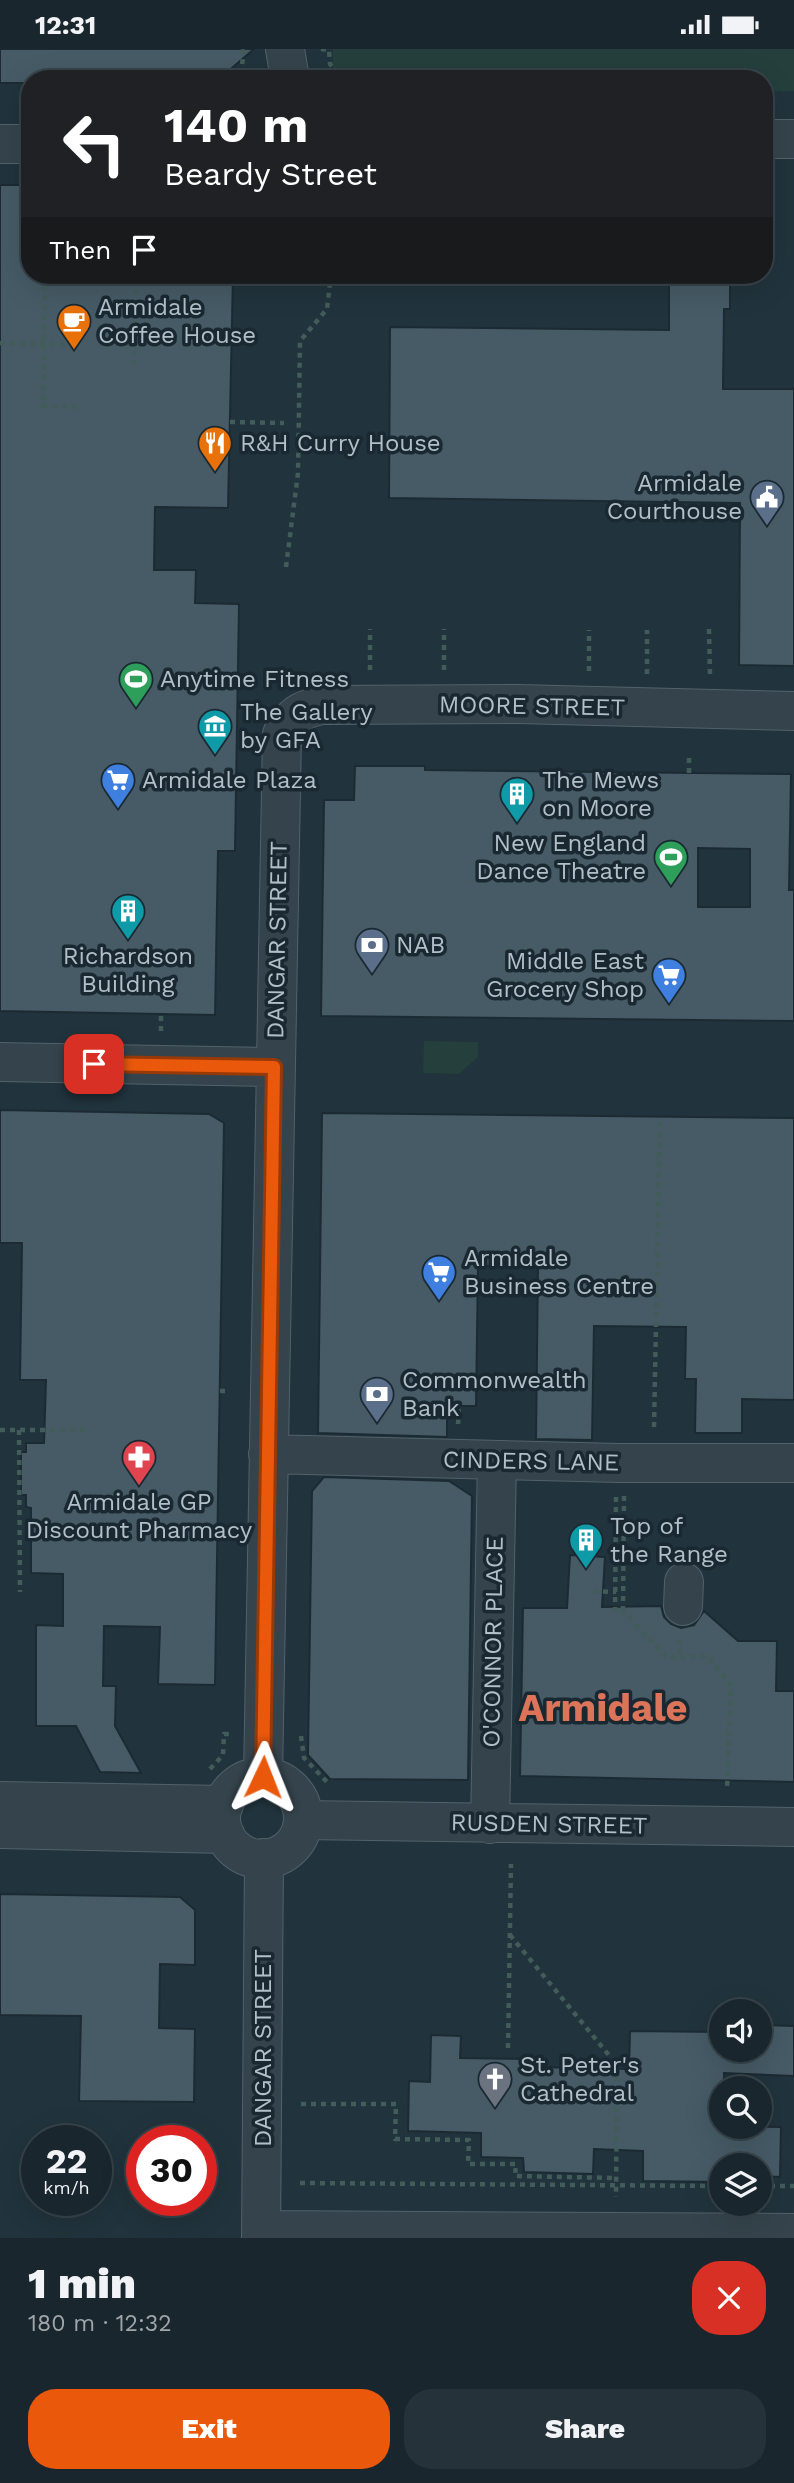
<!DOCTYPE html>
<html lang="en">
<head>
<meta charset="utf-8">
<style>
  body { margin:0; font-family:"Work Sans",sans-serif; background:#263239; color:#f1f3f6; height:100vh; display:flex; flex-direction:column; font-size:26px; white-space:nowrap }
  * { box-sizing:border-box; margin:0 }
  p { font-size:23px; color:#9fa5aa }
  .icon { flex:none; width:38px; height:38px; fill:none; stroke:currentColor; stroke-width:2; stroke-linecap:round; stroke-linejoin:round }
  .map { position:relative; height:2189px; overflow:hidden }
  .side { display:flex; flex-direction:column; background:#19262d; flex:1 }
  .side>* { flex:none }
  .guide { position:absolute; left:21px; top:21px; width:752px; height:214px; border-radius:28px; box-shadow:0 7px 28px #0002,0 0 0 2px #374349; background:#202124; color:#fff; overflow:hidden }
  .tools { position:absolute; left:709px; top:1950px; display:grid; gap:14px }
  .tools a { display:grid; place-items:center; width:63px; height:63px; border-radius:50%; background:#19262d; box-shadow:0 7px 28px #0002,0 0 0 2px #374349; font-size:35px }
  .speed { position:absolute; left:21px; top:2076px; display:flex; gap:14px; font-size:35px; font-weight:700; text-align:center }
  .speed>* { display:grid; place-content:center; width:91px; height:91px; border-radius:50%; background:#19262d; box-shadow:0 7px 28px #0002,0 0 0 2px #374349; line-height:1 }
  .speed small { font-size:18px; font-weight:400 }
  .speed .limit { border:10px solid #d22; background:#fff; color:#111 }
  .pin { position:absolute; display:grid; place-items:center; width:60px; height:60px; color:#fff; margin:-30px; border-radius:14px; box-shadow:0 4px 10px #0006 }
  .me { position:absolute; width:77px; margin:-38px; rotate:2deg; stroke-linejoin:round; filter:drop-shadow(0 0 5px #0008) }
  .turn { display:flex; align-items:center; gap:24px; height:147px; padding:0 28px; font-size:32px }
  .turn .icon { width:91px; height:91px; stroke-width:2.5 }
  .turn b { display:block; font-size:49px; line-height:60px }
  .then { display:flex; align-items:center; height:66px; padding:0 28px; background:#0003; gap:14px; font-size:26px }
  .round { display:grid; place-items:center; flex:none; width:74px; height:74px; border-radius:28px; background:#263239 }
  .summary { display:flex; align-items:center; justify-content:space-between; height:119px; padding:0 28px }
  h1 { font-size:42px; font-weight:800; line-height:52px }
  .primary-button { display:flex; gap:14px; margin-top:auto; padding:14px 28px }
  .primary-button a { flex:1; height:80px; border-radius:28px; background:#ea580c; color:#fff; font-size:28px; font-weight:800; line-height:80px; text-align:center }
  .primary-button a+a { background:#263239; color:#f1f3f6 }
  .status { display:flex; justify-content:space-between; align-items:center; height:49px; padding:0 35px; background:#19262d; direction:ltr }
  .status svg { height:19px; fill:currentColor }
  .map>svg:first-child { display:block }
</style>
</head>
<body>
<div class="status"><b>12:31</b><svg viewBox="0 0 49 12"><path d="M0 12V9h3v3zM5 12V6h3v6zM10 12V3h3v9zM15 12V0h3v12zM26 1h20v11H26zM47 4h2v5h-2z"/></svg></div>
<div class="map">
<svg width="794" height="2189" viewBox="0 0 794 2189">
  <rect width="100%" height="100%" fill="#21333c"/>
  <path fill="#243f3c" d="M 333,0 L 794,0 L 794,42 L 765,42 L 765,30 L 333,30 Z
    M 424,992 L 478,993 L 478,1008 L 459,1025 L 423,1024 Z"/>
  <path fill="#465b66" stroke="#1c2b33" stroke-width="2" fill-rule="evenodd" d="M 0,0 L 254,0 L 219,30 L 30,30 L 30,34 L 0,34 Z
    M 0,136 L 30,136 L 30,226 L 233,226 L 228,459 L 155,458 L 154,521 L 196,521 L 195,554 L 239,555 L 235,802 L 218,802 L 215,966 L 0,962 Z
    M 669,226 L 730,226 L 730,260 L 724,260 L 723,340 L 794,340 L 794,617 L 739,616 L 740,454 L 389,449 L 390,278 L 669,281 Z
    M 355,717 L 425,717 L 425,721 L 791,725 L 789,841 L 794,841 L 794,972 L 321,967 L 324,751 L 354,751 ZM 698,799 L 750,800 L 750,858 L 698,858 Z
    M 0,1061 L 209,1065 L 224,1074 L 215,1636 L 158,1635 L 160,1578 L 104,1577 L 103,1637 L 116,1637 L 115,1677 L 141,1724 L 100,1723 L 76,1677 L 36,1677 L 36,1576 L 63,1577 L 63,1525 L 31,1524 L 31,1459 L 26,1458 L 26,1446 L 21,1446 L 21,1403 L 26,1403 L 26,1394 L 44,1394 L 46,1331 L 20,1331 L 22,1194 L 0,1194 Z
    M 322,1064 L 794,1069 L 794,1351 L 742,1350 L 742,1384 L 695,1384 L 696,1330 L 685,1330 L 686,1278 L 594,1277 L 592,1391 L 536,1390 L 538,1217 L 478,1217 L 476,1357 L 447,1357 L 447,1388 L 318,1384 Z
    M 324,1428 L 449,1432 L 472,1447 L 468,1731 L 330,1730 L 308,1706 L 312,1442 Z
    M 570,1506 L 605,1508 L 602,1558 L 661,1557 L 664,1568 L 671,1575 L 681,1579 L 694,1576 L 704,1562 L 738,1592 L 777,1592 L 776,1642 L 794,1642 L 794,1733 L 520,1727 L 523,1559 L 567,1559 Z
    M 0,1845 L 180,1848 L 195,1861 L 195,1916 L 160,1915 L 159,1979 L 195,1980 L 194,2053 L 79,2052 L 81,1967 L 0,1966 Z
    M 760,1976 L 794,1977 L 794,2027 L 724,2024 L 724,2039 L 721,2039 L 721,2077 L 781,2078 L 780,2128 L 764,2127 L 763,2134 L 760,2134 L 760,2116 L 721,2116 L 721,2133 L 643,2132 L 643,2102 L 594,2100 L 593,2125 L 524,2123 L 523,2109 L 481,2108 L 481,2084 L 408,2082 L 409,2032 L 430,2033 L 431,1986 L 461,1987 L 460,2009 L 532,2010 L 532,2018 L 629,2020 L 630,1982 L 721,1983 L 721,2000 L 760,2000 Z"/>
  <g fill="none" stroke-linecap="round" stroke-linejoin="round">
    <g stroke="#53626a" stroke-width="40">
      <path id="minor" d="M 285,0 L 290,30
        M 765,90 L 794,90
        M 0,95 L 30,95
        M 0,1013 L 274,1018
        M 268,1405 L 619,1414 L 794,1414
        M 683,1557 L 684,1533
        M 263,1728 L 282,685 C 292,666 302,660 322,656 L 518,655 L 794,662
        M221 1769a41 41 0 1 1 82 0a41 41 0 1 1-82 0Z
        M 0,1752 L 224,1756
        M 303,1771 L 794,1778
        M 490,1775 L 497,1411
        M 0,1780 L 225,1785
        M 262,2181 L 794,2184
        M 261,2189 L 264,1809"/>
    </g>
    <path stroke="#425c59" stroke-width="4.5" stroke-dasharray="5 5" stroke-linecap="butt" d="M 321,0 L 329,1 L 330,15 L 342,30
      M 232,30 L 242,23 L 243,0
      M 45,226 L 43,357 L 77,358
      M 0,294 L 79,296
      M 134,316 L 136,226
      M 230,373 L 284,374
      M 286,518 L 298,424 L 300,292 L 327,260 L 331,226
      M 709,580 L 710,625
      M 370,621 L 370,580
      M 444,621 L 444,580
      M 589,622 L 589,581
      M 647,625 L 647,581
      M 689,724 L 689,705
      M 161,982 L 161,965
      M 220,1342 L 228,1342
      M 458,1375 L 459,1357
      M 654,1378 L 660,1068
      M 0,1381 L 89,1381
      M 19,1381 L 20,1543
      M 616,1448 L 615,1562 L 623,1562 L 667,1609 L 707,1607 L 731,1636 L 727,1741
      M 593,1542 L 616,1543
      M 623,1562 L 624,1447
      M 679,1590 L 680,1608
      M 301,1687 L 304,1709 L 328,1734 L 331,1734
      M 210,1720 L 223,1706 L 224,1685 L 231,1685
      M 510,1886 L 617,2016 L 616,2148
      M 508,1999 L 511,1815
      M 301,2055 L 396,2055 L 395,2090 L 469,2091 L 468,2115 L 516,2115 L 515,2127 L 616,2129
      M 300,2134 L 721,2137
      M 760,2137 L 794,2137"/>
    <use href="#minor" stroke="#35444c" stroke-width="38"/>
  </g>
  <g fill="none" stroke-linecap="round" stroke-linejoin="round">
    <g stroke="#983908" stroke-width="18">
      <path id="route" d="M 94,1015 L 274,1018 L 263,1728"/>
    </g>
    <use href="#route" stroke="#ea580c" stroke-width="12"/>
  </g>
  <defs>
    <g id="cafe-pin" transform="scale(1.75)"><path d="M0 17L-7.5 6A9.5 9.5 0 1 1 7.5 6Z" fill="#e8710a" stroke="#1a2931"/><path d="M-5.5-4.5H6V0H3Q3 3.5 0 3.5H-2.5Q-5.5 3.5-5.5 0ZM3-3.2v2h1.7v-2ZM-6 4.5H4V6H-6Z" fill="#fff"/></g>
    <g id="restaurant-pin" transform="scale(1.75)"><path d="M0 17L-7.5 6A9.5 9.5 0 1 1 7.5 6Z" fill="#e8710a" stroke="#1a2931"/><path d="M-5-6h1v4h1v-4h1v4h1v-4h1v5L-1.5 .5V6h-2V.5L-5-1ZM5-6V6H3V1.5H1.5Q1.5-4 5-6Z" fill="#fff"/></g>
    <g id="civic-pin" transform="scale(1.75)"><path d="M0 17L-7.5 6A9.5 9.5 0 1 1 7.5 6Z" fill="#5c6f8a" stroke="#1a2931"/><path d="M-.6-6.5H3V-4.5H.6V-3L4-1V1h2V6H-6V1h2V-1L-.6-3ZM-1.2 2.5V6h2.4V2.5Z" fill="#fff"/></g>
    <g id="stadium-pin" transform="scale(1.75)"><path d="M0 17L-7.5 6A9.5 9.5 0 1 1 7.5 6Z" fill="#2e9e5b" stroke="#1a2931"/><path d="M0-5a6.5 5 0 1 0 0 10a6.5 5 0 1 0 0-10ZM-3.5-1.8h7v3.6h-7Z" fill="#fff"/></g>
    <g id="museum-pin" transform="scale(1.75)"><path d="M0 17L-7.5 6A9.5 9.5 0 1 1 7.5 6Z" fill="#0f9aa8" stroke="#1a2931"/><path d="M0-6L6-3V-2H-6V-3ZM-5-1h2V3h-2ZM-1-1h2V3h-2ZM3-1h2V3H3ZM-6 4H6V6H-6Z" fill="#fff"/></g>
    <g id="supermarket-pin" transform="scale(1.75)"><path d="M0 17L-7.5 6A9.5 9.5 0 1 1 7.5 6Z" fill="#3f7fe0" stroke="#1a2931"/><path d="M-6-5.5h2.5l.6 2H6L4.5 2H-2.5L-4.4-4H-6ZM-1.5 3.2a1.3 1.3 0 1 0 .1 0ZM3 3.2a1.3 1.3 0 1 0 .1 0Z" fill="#fff"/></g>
    <g id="building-pin" transform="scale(1.75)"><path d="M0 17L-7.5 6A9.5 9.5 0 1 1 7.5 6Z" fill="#0f9aa8" stroke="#1a2931"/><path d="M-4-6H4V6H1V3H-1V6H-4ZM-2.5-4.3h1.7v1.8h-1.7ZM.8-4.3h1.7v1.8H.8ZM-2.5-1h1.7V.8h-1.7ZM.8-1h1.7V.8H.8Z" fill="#fff"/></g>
    <g id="bank-pin" transform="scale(1.75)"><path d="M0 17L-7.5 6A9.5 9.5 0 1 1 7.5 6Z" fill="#5c6f8a" stroke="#1a2931"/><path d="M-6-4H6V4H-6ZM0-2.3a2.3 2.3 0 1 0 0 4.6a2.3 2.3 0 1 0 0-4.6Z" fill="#fff"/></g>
    <g id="pharmacy-pin" transform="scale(1.75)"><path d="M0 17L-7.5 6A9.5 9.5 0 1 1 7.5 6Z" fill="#e0444e" stroke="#1a2931"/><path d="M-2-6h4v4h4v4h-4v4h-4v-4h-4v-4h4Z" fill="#fff"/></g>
    <g id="church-pin" transform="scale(1.75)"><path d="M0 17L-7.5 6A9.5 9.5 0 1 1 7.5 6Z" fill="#6b7280" stroke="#1a2931"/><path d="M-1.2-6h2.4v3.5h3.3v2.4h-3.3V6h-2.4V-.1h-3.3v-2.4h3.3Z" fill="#fff"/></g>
  </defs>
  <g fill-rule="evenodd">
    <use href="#cafe-pin" x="74" y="272"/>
    <use href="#restaurant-pin" x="215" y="394"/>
    <use href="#civic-pin" x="767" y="448"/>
    <use href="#stadium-pin" x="136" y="630"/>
    <use href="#museum-pin" x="215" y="677"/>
    <use href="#supermarket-pin" x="118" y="731"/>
    <use href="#building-pin" x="517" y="745"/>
    <use href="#stadium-pin" x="671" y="808"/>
    <use href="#building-pin" x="128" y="862"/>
    <use href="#bank-pin" x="372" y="896"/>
    <use href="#supermarket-pin" x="669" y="926"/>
    <use href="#supermarket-pin" x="439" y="1223"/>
    <use href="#bank-pin" x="377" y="1345"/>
    <use href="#pharmacy-pin" x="139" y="1408"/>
    <use href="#building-pin" x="586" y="1491"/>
    <use href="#church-pin" x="495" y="2030"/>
  </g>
  <g text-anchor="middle" stroke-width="7" stroke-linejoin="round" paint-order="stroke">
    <g font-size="24" fill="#b0bfc8" stroke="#1a2931" text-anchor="start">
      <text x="98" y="266">Armidale<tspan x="98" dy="28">Coffee House</tspan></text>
      <text x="240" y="402">R&amp;H Curry House</text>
      <text x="742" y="442" text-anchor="end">Armidale<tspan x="742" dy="28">Courthouse</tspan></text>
      <text x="160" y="638">Anytime Fitness</text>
      <text x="240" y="671">The Gallery<tspan x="240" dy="28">by GFA</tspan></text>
      <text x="142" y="739">Armidale Plaza</text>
      <text x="542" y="739">The Mews<tspan x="542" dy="28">on Moore</tspan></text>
      <text x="646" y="802" text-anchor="end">New England<tspan x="646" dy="28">Dance Theatre</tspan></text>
      <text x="396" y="904">NAB</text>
      <text x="128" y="915" text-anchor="middle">Richardson<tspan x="128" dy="28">Building</tspan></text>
      <text x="644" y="920" text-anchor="end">Middle East<tspan x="644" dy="28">Grocery Shop</tspan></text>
      <text x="464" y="1217">Armidale<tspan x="464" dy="28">Business Centre</tspan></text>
      <text x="402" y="1339">Commonwealth<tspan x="402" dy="28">Bank</tspan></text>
      <text x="139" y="1461" text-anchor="middle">Armidale GP<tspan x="139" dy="28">Discount Pharmacy</tspan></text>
      <text x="610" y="1485">Top of<tspan x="610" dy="28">the Range</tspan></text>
      <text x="520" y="2024">St. Peter's<tspan x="520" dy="28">Cathedral</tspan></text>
    </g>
    <g font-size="24" fill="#b0bfc8" stroke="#1a2931">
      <text transform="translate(532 657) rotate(1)" y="8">MOORE STREET</text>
      <text transform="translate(277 891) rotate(-89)" y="8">DANGAR STREET</text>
      <text transform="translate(531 1412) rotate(1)" y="8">CINDERS LANE</text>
      <text transform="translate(493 1593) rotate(-89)" y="8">O'CONNOR PLACE</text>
      <text transform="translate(549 1775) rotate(1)" y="8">RUSDEN STREET</text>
      <text transform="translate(263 1999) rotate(-90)" y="8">DANGAR STREET</text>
    </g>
    <g font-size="38" font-weight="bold" fill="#db7458" stroke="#1a2931">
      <text x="603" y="1672">Armidale</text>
    </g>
  </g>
</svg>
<div class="tools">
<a><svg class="icon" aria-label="sound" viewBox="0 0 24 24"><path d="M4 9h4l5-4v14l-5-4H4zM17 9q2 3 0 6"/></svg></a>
<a><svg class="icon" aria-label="search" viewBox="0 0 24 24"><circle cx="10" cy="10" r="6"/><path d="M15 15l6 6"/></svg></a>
<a><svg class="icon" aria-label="layers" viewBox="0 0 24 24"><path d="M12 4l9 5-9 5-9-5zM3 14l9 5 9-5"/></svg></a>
</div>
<div class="speed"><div>22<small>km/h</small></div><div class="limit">30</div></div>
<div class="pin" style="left:94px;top:1015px;background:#d93025"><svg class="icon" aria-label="arrive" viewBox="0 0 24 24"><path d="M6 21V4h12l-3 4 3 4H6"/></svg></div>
<svg class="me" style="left:263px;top:1728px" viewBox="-20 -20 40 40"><path d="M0-17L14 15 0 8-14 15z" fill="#ea580c" stroke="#fff" stroke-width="4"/></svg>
<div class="guide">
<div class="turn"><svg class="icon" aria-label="left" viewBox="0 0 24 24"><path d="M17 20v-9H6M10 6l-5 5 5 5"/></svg><div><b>140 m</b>Beardy Street</div></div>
<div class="then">Then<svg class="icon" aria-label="arrive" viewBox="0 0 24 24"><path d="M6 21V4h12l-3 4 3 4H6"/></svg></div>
</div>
</div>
<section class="side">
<div class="summary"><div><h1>1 min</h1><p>180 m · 12:32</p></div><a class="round" style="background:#d93025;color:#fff"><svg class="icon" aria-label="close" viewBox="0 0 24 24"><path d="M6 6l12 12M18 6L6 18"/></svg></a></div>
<div class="primary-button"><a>Exit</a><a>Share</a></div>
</section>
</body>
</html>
